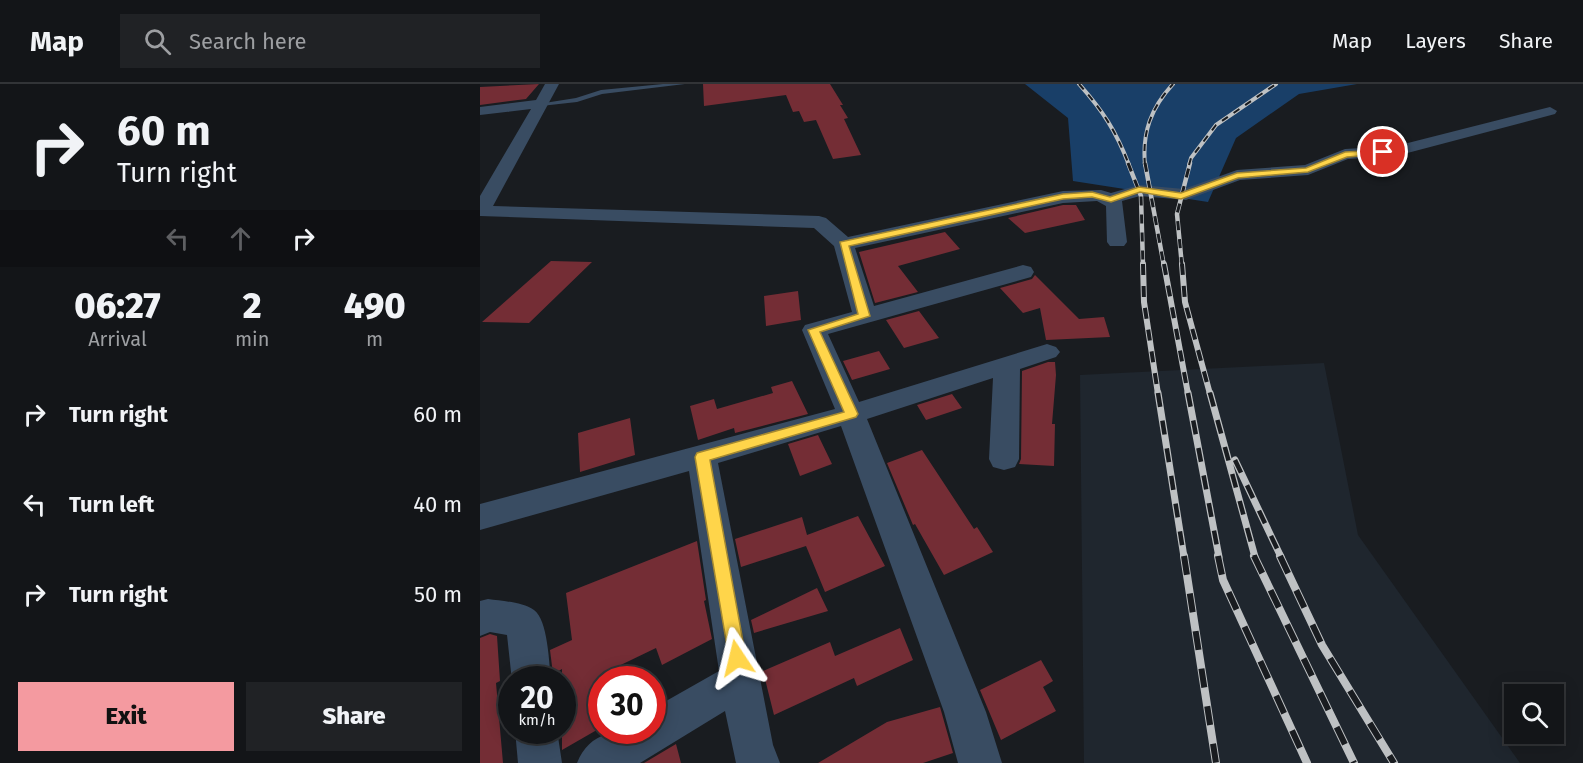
<!DOCTYPE html>
<html lang="en">
<head>
<meta charset="utf-8">
<style>
  body { margin:0; font-family:"Fira Sans",sans-serif; background:#202225; color:#f1f3f6; height:100vh; display:flex; flex-direction:column; font-size:22px; white-space:nowrap }
  * { box-sizing:border-box; margin:0 }
  p { font-size:20px; color:#9d9fa2 }
  .icon { flex:none; width:33px; height:33px; fill:none; stroke:currentColor; stroke-width:2; stroke-linecap:round; stroke-linejoin:round }
  .map { position:relative; flex:1; overflow:hidden }
  .side { display:flex; flex-direction:column; background:#131518; width:480px }
  .side>* { flex:none }
  .banner { background:#131518; color:#f1f3f6; overflow:hidden }
  .tools { position:absolute; left:1024px; top:600px; display:grid; gap:12px }
  .tools a { display:grid; place-items:center; width:60px; height:60px; border-radius:0px; background:#131518; box-shadow:0 3px 15px #0003,0 0 0 2px #323437; font-size:30px }
  .speed { position:absolute; left:18px; top:582px; display:flex; gap:12px; font-size:30px; font-weight:700; text-align:center }
  .speed>* { display:grid; place-content:center; width:78px; height:78px; border-radius:50%; background:#131518; box-shadow:0 3px 15px #0003,0 0 0 2px #323437; line-height:1 }
  .speed small { font-size:15px; font-weight:400 }
  .speed .limit { border:9px solid #d22; background:#fff; color:#111 }
  .pin { position:absolute; display:grid; place-items:center; width:51px; height:51px; color:#fff; margin:-26px; border:3px solid #fff; border-radius:50%; box-shadow:0 2px 6px #0007 }
  .me { position:absolute; width:66px; margin:-33px; rotate:350deg; stroke-linejoin:round; filter:drop-shadow(0 0 4px #0008) }
  .turn { display:flex; align-items:center; gap:21px; height:126px; padding:0 18px; font-size:27px }
  .turn .icon { width:78px; height:78px; stroke-width:2.5 }
  .turn b { display:block; font-size:42px; line-height:51px }
  .lanes { display:flex; align-items:center; height:57px; padding:0 18px; background:#0003; justify-content:center; gap:30px; direction:ltr }
  .lanes .off { opacity:.35 }
  .eta { display:flex; justify-content:space-evenly; align-items:center; height:102px; text-align:center }
  .eta b { font-size:36px; font-weight:800; line-height:42px }
  .button { display:flex; gap:12px; margin-top:auto; padding:12px 18px }
  .button a { flex:1; height:69px; border-radius:0px; background:#f49aa0; color:#111; font-size:24px; font-weight:800; line-height:69px; text-align:center }
  .button a+a { background:#202225; color:#f1f3f6 }
  ul { padding:0; list-style:none }
  li { display:flex; align-items:center; gap:18px; height:90px; padding:0 18px }
  li div { flex:1 }
  li b { display:block; font-size:22px }
  li em { font-style:normal }
  header { display:flex; align-items:center; gap:36px; box-sizing:border-box; height:84px; padding:0 30px; background:#131518; border-bottom:2px solid #323437 }
  header strong { font-size:28px }
  nav { display:flex; gap:33px; margin-inline-start:auto; font-size:21px }
  .search { width:420px; height:54px; background:#202225; display:flex; align-items:center; gap:15px; box-sizing:border-box; padding:0 21px; border-radius:0px; color:#9d9fa2; font-size:22px }
  main { display:flex; flex:1; min-height:0 }
  .map>svg:first-child { display:block }
</style>
</head>
<body>
<header>
<strong>Map</strong>
<div class="search"><svg class="icon" aria-label="search" viewBox="0 0 24 24"><circle cx="10" cy="10" r="6"/><path d="M15 15l6 6"/></svg>Search here</div>
<nav><a>Map</a><a>Layers</a><a>Share</a></nav>
</header>
<main>
<section class="side">
<div class="banner">
<div class="turn"><svg class="icon" aria-label="right" viewBox="0 0 24 24"><path d="M7 20v-9h11M14 6l5 5-5 5"/></svg><div><b>60 m</b>Turn right</div></div>
<div class="lanes"><svg class="icon off" aria-label="left" viewBox="0 0 24 24"><path d="M17 20v-9H6M10 6l-5 5 5 5"/></svg><svg class="icon off" aria-label="ahead" viewBox="0 0 24 24"><path d="M12 20V5M6 11l6-6 6 6"/></svg><svg class="icon" aria-label="right" viewBox="0 0 24 24"><path d="M7 20v-9h11M14 6l5 5-5 5"/></svg></div>
</div>
<div class="eta">
<div><b>06:27</b><p>Arrival</p></div>
<div><b>2</b><p>min</p></div>
<div><b>490</b><p>m</p></div>
</div>
<ul>
<li><svg class="icon" aria-label="right" viewBox="0 0 24 24"><path d="M7 20v-9h11M14 6l5 5-5 5"/></svg><div><b>Turn right</b></div><em>60 m</em></li>
<li><svg class="icon" aria-label="left" viewBox="0 0 24 24"><path d="M17 20v-9H6M10 6l-5 5 5 5"/></svg><div><b>Turn left</b></div><em>40 m</em></li>
<li><svg class="icon" aria-label="right" viewBox="0 0 24 24"><path d="M7 20v-9h11M14 6l5 5-5 5"/></svg><div><b>Turn right</b></div><em>50 m</em></li>
</ul>
<div class="button"><a>Exit</a><a>Share</a></div>
</section>
<div class="map">
<svg width="1103" height="679" viewBox="0 0 1103 679">
  <rect width="100%" height="100%" fill="#191c20"/>
  <path fill="#1f262e" d="M 844,279 L 878,451 L 1040,679 L 604,679 L 600,291 Z"/>
  <path fill="#193f68" d="M 545,0 L 877,0 L 819,10 L 756,54 L 728,118 L 593,97 L 588,34 Z"/>
  <path fill="#742d35" d="M 59,0 L 46,15 L 0,21 L 0,3 Z
    M 223,0 L 350,0 L 363,21 L 360,21 L 368,34 L 364,35 L 381,71 L 353,75 L 336,36 L 324,38 L 319,27 L 313,28 L 306,11 L 224,22 Z
    M 583,121 L 596,121 L 605,136 L 545,149 L 528,134 Z
    M 465,148 L 480,165 L 418,182 L 438,208 L 395,219 L 379,168 Z
    M 71,177 L 112,178 L 49,239 L 2,238 Z
    M 555,191 L 599,235 L 624,233 L 630,253 L 566,256 L 560,224 L 543,229 L 520,204 L 552,195 Z
    M 318,207 L 321,236 L 286,242 L 284,212 Z
    M 439,227 L 459,254 L 424,264 L 406,236 Z
    M 399,267 L 410,285 L 372,296 L 363,277 Z
    M 568,278 L 575,278 L 576,291 L 572,340 L 575,340 L 574,382 L 539,380 L 541,375 L 542,287 Z
    M 312,297 L 328,330 L 255,349 L 254,344 L 218,356 L 210,322 L 234,315 L 237,325 L 293,309 L 291,303 Z
    M 472,310 L 482,324 L 446,336 L 437,321 Z
    M 150,334 L 155,371 L 100,388 L 98,349 Z
    M 338,351 L 352,380 L 320,392 L 308,360 Z
    M 442,366 L 494,445 L 497,443 L 513,468 L 464,491 L 435,440 L 433,441 L 407,379 Z
    M 378,432 L 405,482 L 345,508 L 326,462 L 261,483 L 255,455 L 322,433 L 327,451 Z
    M 217,457 L 226,516 L 224,517 L 232,555 L 182,581 L 176,564 L 122,590 L 122,643 L 82,666 L 82,585 L 73,590 L 70,566 L 92,556 L 86,509 Z
    M 337,504 L 348,527 L 274,549 L 271,536 Z
    M 420,544 L 433,576 L 377,602 L 374,594 L 294,631 L 283,587 L 350,558 L 355,572 Z
    M 10,550 L 17,552 L 20,597 L 16,599 L 23,679 L 0,679 L 0,554 Z
    M 561,576 L 573,597 L 563,603 L 576,627 L 521,656 L 500,606 Z
    M 460,623 L 473,669 L 443,679 L 338,679 L 407,638 Z
    M 196,660 L 201,679 L 164,679 Z"/>
  <g fill="none" stroke-linecap="round" stroke-linejoin="round">
    <path fill="#394c62" fill-rule="evenodd" d="M 183,0 L 205,0 L 122,10 L 97,18 L 61,22 L 58,20 L 96,14 L 121,6 Z"/>
    <path fill="#394c62" fill-rule="evenodd" d="M 65,0 L 79,0 L 13,122 L 339,132 L 346,134 L 368,153 L 583,107 L 621,106 L 631,109 L 659,101 L 704,105 L 757,86 L 825,81 L 865,65 L 916,62 L 1070,23 L 1077,27 L 1075,30 L 916,72 L 868,75 L 828,91 L 760,96 L 706,116 L 660,112 L 642,117 L 647,158 L 644,162 L 630,162 L 627,158 L 626,122 L 617,117 L 583,119 L 375,164 L 394,222 L 543,181 L 551,183 L 554,188 L 551,193 L 348,250 L 379,318 L 567,260 L 576,263 L 580,268 L 576,273 L 540,285 L 539,375 L 535,383 L 524,386 L 513,383 L 509,375 L 513,294 L 387,335 L 506,628 L 522,679 L 478,679 L 464,628 L 361,342 L 238,379 L 293,661 L 300,679 L 256,679 L 245,627 L 160,679 L 97,679 C 111,645 140,646 172,646 L 172,625 L 239,587 L 209,387 L 0,446 L 0,420 L 355,325 L 322,246 L 325,241 L 372,228 L 354,162 L 334,144 L 0,132 L 0,112 L 51,25 L 0,31 L 0,23 L 56,16 Z
      M 8,515 C 22,517 42,518 54,526 C 68,536 69,579 71,596 L 32,597 L 27,551 L 10,548 L 0,552 L 0,517 Z
      M 35,646 L 77,646 L 82,679 L 38,679 Z"/>
    <g stroke="#bec1c3" stroke-width="4">
      <path id="rail-far4" d="M 599,0 C 623,27 636,47 649,81
        M 665,81 C 662,48 671,24 693,0
        M 709,81 L 711,74 L 736,41 L 796,0"/>
    </g>
    <g stroke="#bec1c3" stroke-width="4.5">
      <path id="rail-far3" d="M 648,79 L 661,112 L 663,182
        M 665,79 L 684,182
        M 702,182 L 697,130 L 710,79"/>
    </g>
    <g stroke="#bec1c3" stroke-width="6">
      <path id="rail-far2" d="M 663,180 L 664,218 L 678,310
        M 684,180 L 708,310
        M 702,180 L 705,218 L 730,310"/>
    </g>
    <g stroke="#bec1c3" stroke-width="7">
      <path id="rail-far1" d="M 678,309 L 704,473
        M 708,309 L 739,473
        M 730,309 L 775,473
        M 755,376 L 801,473"/>
    </g>
    <g stroke="#bec1c3" stroke-width="8">
      <path id="rail" d="M 704,472 L 736,679
        M 738,472 L 743,496 L 827,679
        M 774,472 L 874,679
        M 800,472 L 842,561 L 914,679"/>
    </g>
    <use href="#rail-far4" stroke="#191c20" stroke-width="2" stroke-dasharray="7" stroke-linecap="butt"/>
    <use href="#rail-far3" stroke="#191c20" stroke-width="3" stroke-dasharray="9" stroke-linecap="butt"/>
    <use href="#rail-far2" stroke="#191c20" stroke-width="4" stroke-dasharray="11" stroke-linecap="butt"/>
    <use href="#rail-far1" stroke="#191c20" stroke-width="4.5" stroke-dasharray="14" stroke-linecap="butt"/>
    <use href="#rail" stroke="#191c20" stroke-width="6" stroke-dasharray="19" stroke-linecap="butt"/>
  </g>
  <path fill="#ffd54a" stroke="#a68a30" stroke-width="1.5" d="M 903,66 L 905,70 L 867,73 L 828,88 L 758,94 L 701,115 L 660,108 L 631,118 L 612,113 L 583,115 L 369,162 L 390,232 L 340,248 L 378,330 L 376,333 L 230,376 L 266,574 L 264,580 L 257,583 L 250,580 L 215,373 L 217,369 L 364,328 L 328,246 L 378,230 L 360,158 L 583,110 L 612,108 L 630,113 L 659,103 L 701,109 L 757,89 L 826,84 L 865,68 Z"/>
</svg>
<div class="tools">
<a><svg class="icon" aria-label="search" viewBox="0 0 24 24"><circle cx="10" cy="10" r="6"/><path d="M15 15l6 6"/></svg></a>
</div>
<div class="speed"><div>20<small>km/h</small></div><div class="limit">30</div></div>
<div class="pin" style="left:903px;top:68px;background:#d93025"><svg class="icon" aria-label="arrive" viewBox="0 0 24 24"><path d="M6 21V4h12l-3 4 3 4H6"/></svg></div>
<svg class="me" style="left:257px;top:574px" viewBox="-20 -20 40 40"><path d="M0-17L14 15 0 8-14 15z" fill="#ffd54a" stroke="#fff" stroke-width="4"/></svg>
</div>
</main>
</body>
</html>
